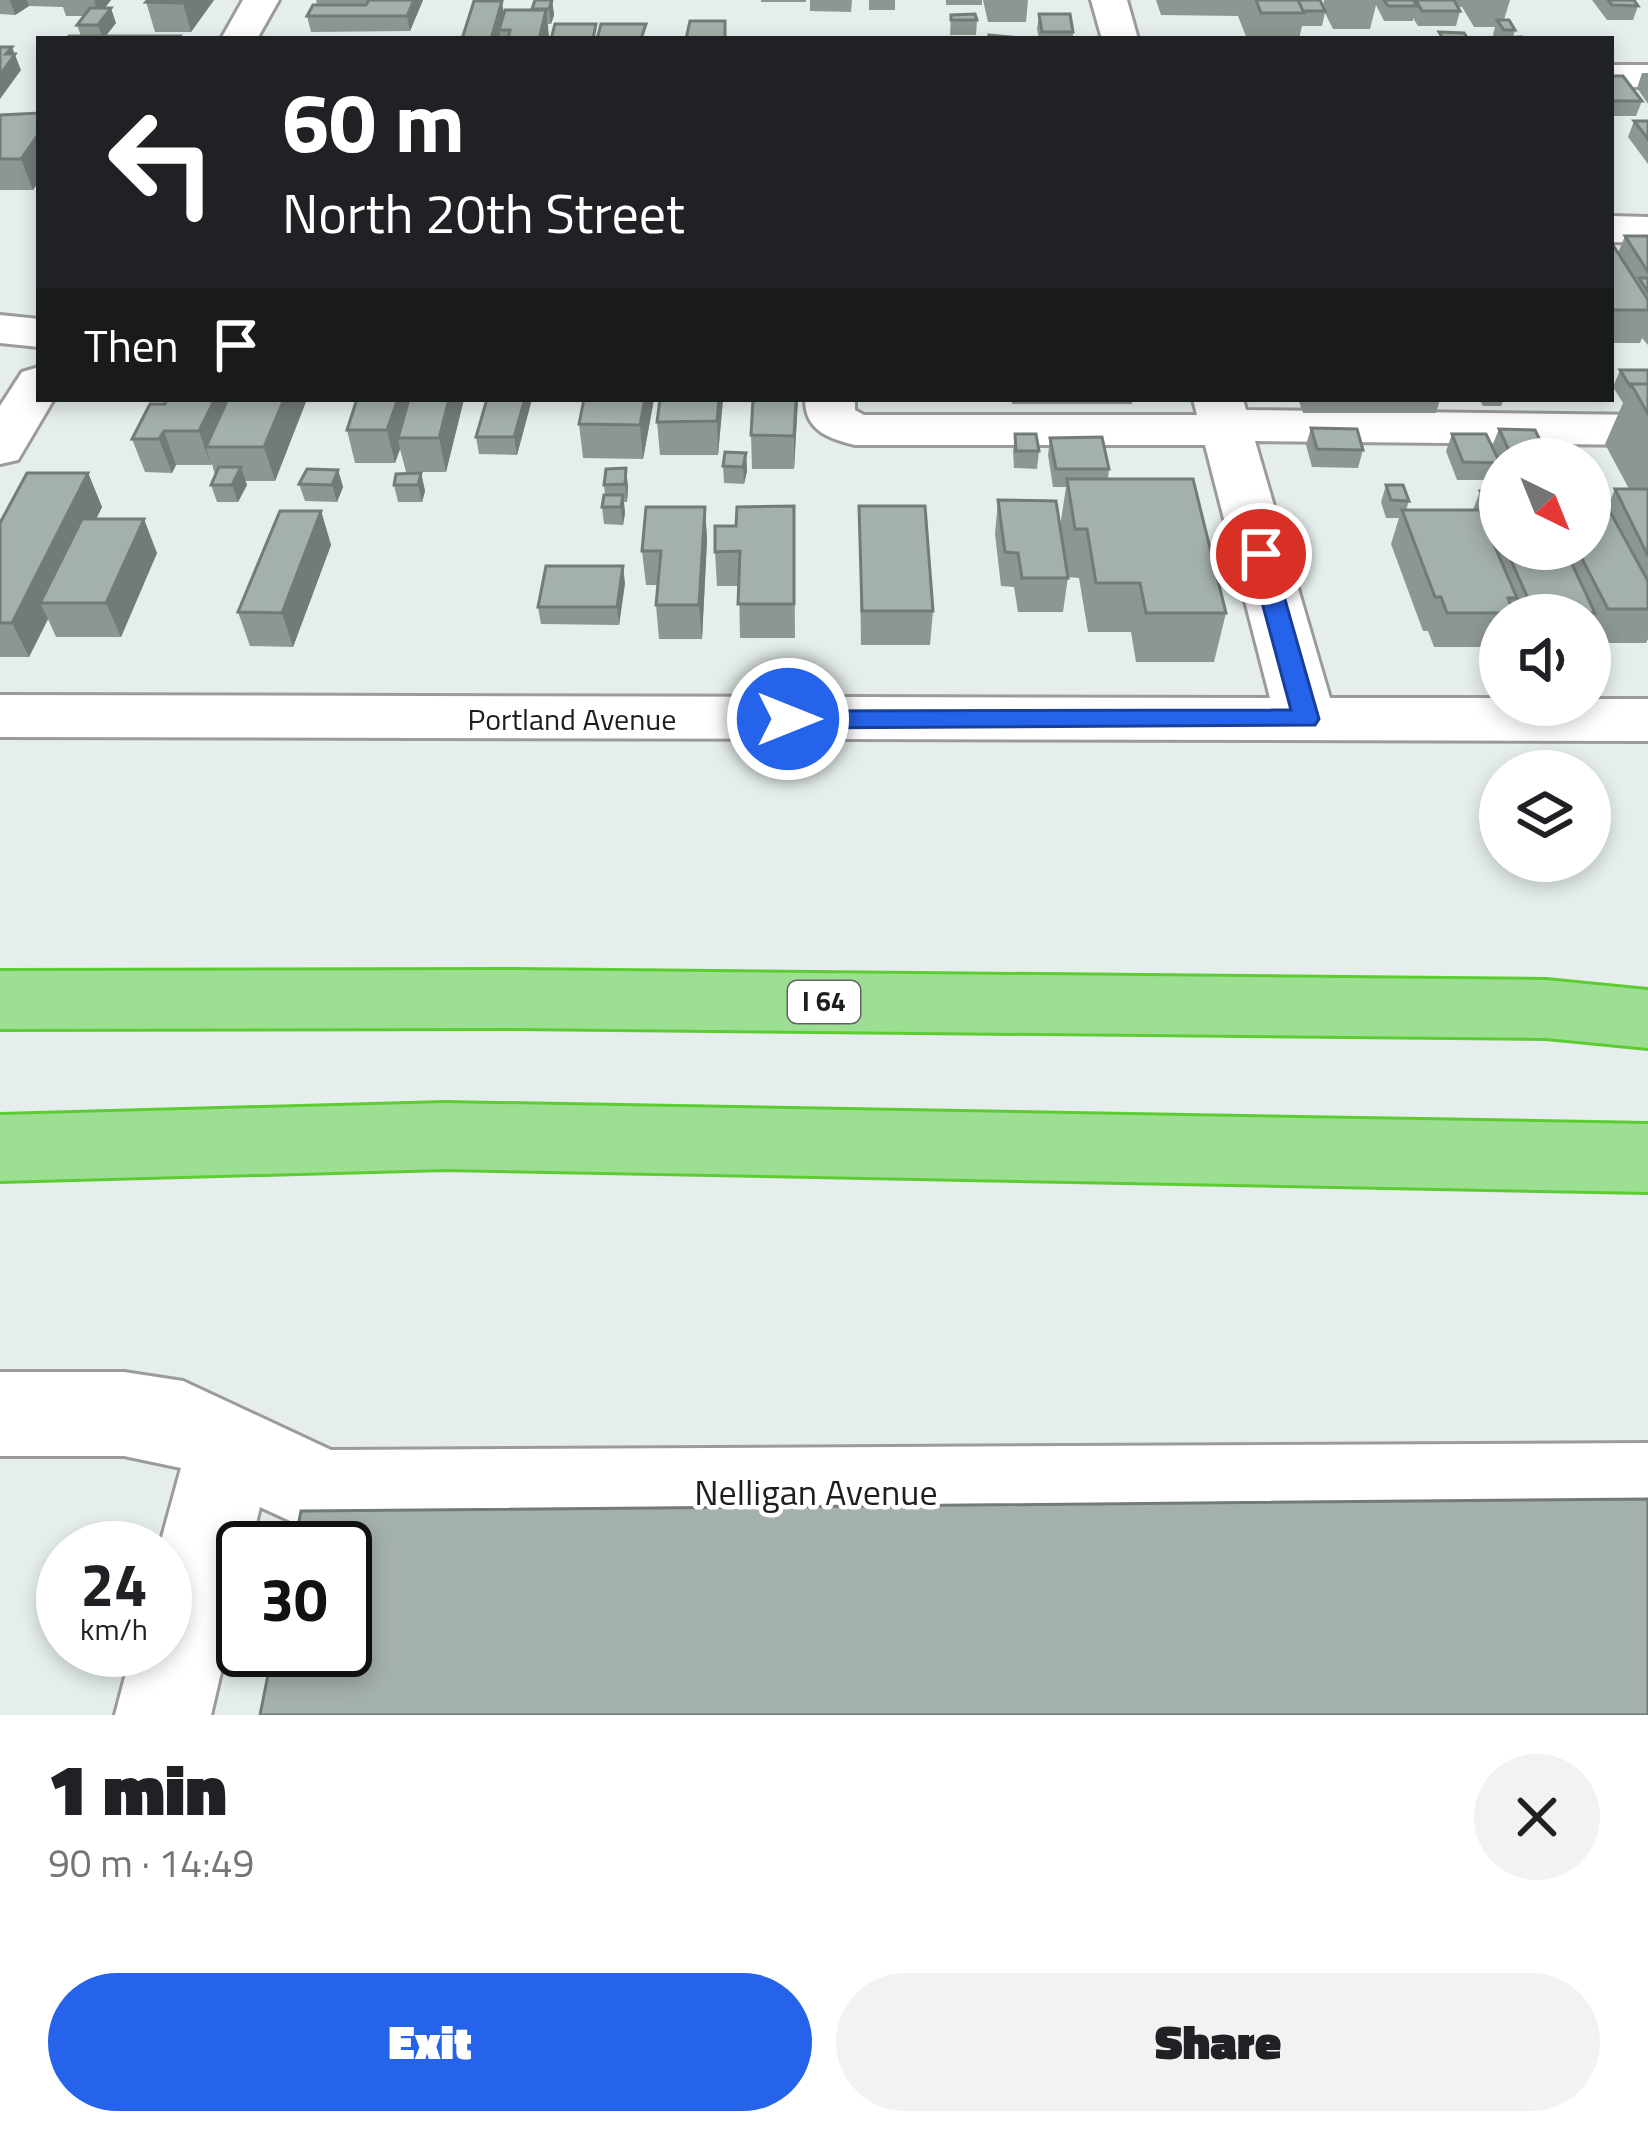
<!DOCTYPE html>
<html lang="en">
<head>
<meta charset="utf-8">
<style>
  body { margin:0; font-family:"Titillium Web",sans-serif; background:#f2f2f2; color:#202124; height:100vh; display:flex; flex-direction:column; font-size:45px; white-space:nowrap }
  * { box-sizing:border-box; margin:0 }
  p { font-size:39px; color:#757577 }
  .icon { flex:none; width:66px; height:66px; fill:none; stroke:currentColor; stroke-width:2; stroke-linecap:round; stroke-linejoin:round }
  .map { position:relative; height:1715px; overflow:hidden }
  .details { display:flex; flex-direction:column; background:#fff; flex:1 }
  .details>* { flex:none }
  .hud { position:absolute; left:36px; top:36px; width:1578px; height:366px; border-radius:0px; box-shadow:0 6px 18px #0003; background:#202124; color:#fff; overflow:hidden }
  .needle { width:78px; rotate:137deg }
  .tools { position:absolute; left:1479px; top:438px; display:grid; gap:24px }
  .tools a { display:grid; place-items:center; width:132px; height:132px; border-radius:50%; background:#fff; box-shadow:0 6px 18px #0003; font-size:60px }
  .speed { position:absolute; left:36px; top:1521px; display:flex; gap:24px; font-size:60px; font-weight:700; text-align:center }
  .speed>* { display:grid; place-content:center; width:156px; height:156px; border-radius:50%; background:#fff; box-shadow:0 6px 18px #0003; line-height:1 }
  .speed small { font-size:30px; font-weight:400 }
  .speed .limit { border:6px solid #111; border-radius:18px; background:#fff; color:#111 }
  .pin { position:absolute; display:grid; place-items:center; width:102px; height:102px; color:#fff; margin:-51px; border:6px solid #fff; border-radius:50%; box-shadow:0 3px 12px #0007 }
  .me { position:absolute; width:132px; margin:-66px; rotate:90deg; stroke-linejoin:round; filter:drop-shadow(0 0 9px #0008) }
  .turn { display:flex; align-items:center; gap:42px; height:252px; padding:0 48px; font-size:54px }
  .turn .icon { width:156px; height:156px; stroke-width:2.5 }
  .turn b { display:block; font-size:84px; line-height:102px }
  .then { display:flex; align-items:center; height:114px; padding:0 48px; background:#0003; gap:24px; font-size:45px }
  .round { display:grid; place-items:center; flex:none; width:126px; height:126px; border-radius:63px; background:#f2f2f2 }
  .summary { display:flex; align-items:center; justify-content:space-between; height:204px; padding:0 48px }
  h1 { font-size:72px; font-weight:800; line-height:90px }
  .cta { display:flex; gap:24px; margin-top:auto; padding:24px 48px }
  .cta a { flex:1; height:138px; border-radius:72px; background:#2563eb; color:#fff; font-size:48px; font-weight:800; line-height:138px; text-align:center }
  .cta a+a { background:#f2f2f2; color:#202124 }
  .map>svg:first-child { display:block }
</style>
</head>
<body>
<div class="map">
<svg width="1648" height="1715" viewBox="0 0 1648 1715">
  <rect width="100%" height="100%" fill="#e5eeec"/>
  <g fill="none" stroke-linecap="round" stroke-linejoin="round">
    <g stroke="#9b9b9b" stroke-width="6">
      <path id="minor" d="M 243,0 L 279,0 L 257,39 L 221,39 Z
        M 1091,0 L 1127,0 L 1138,39 L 1102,39 Z
        M 1611,65 L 1648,65 L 1648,87 L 1611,87 Z
        M 1611,216 L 1648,217 L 1648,243 L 1611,242 Z
        M 0,315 L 39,319 L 39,347 L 0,343 Z
        M 39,367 L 39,399 L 54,399 L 18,460 L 0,464 L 0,406 L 22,372 Z
        M 805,399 L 855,399 L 855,410 L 864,415 L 1197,415 L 1193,399 L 1243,399 L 1246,410 L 1648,415 L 1648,445 L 1255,441 L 1330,698 L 1500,698 L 1500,705 L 1590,705 L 1590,699 L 1648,699 L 1648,741 L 0,737 L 0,695 L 1270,698 L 1205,445 L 855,445 C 827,438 805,430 805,399 Z
        M 0,1372 L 124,1372 L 183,1381 L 331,1450 L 1648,1443 L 1648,1531 L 327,1538 L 260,1507 L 250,1548 L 243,1548 L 243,1579 L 211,1715 L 115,1715 L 132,1650 L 165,1650 L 165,1548 L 159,1548 L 181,1468 L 124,1456 L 0,1456 Z"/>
    </g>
    <g stroke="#5dcc33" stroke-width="6">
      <path id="highway" d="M 514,970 L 1546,980 L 1648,990 L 1648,1048 L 1546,1038 L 514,1028 L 0,1029 L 0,971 Z
        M 445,1103 L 1648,1124 L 1648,1192 L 445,1169 L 0,1181 L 0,1115 Z"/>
    </g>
    <use href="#minor" fill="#fff" fill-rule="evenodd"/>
    <use href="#highway" fill="#9cdf93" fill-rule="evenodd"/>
  </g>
  <path fill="#8d9792" d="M 0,0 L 111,0 L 105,8 L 116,23 L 106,36 L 81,36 L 77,25 L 84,16 L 66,16 L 63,7 L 29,6 L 15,15 L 0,14 Z
    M 148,0 L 214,0 L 191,32 L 155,32 L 146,2 Z
    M 316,0 L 423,0 L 410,31 L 311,32 L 307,16 L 317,5 Z
    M 552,0 L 554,15 L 551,24 L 548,24 L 549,39 L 462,39 L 504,14 L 532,10 Z
    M 761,0 L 806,0 L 806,2 L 761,2 Z
    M 810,0 L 852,0 L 851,12 L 810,11 Z
    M 869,0 L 895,0 L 895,10 L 869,10 Z
    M 946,0 L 982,0 L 982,5 L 946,5 Z
    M 983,0 L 1028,0 L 1026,22 L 988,22 Z
    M 1156,0 L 1320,0 L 1323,6 L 1324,0 L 1510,0 L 1504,20 L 1515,30 L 1513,37 L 1523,39 L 1482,39 L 1494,37 L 1493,35 L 1495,27 L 1474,27 L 1462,7 L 1458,7 L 1460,11 L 1456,26 L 1418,26 L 1413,18 L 1413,21 L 1384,21 L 1376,5 L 1370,29 L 1333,29 L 1325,13 L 1322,26 L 1302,26 L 1299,39 L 1247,39 L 1238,16 L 1161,15 Z
    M 1592,0 L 1634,0 L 1638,6 L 1633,20 L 1607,20 Z
    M 1039,14 L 1073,32 L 1073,39 L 1039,39 L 1037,29 Z
    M 951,15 L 977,20 L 976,35 L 950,35 Z
    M 1642,73 L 1648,73 L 1648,104 L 1637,88 Z
    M 1611,76 L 1642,101 L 1636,116 L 1611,116 Z
    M 39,113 L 39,181 L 33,190 L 0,190 L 0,115 Z
    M 1634,121 L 1648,121 L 1648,164 L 1628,137 Z
    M 1625,236 L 1648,236 L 1648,345 L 1642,338 L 1640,343 L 1611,343 L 1611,242 L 1618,253 Z
    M 1620,370 L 1648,370 L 1648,639 L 1646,643 L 1591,643 L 1590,615 L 1500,615 L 1500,647 L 1434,647 L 1428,631 L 1423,631 L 1391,544 L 1399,518 L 1386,518 L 1381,502 L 1386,485 L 1409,501 L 1406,510 L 1473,510 L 1480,491 L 1500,490 L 1500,549 L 1590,549 L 1615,489 L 1629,489 L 1605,444 L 1623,403 L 1613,387 Z
    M 167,399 L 307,399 L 275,481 L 245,481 L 247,485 L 238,502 L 217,502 L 211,485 L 215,475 L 212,464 L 211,465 L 176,465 L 172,473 L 145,472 L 132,439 Z
    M 357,399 L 464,399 L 446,472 L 406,472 L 400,449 L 395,463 L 355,463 L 347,430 Z
    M 532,399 L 517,455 L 479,454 L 476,437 Z
    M 584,399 L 654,399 L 643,459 L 583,458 L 579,424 Z
    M 723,399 L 718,455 L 660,455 L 657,422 Z
    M 798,399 L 794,469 L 752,469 L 751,435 Z
    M 1011,399 L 1132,399 L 1132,404 L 1012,404 Z
    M 1298,399 L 1440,399 L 1436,413 L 1303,413 Z
    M 1479,399 L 1504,399 L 1501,406 L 1483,406 Z
    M 1311,428 L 1363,450 L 1358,468 L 1312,467 L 1306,445 Z
    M 1499,429 L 1549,459 L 1500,459 L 1500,463 L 1492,446 Z
    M 1015,434 L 1039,451 L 1037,469 L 1014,468 L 1013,451 Z
    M 1452,434 L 1500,463 L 1493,480 L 1457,480 L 1446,451 Z
    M 1050,438 L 1109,469 L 1108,479 L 1226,613 L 1214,662 L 1136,662 L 1131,632 L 1088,632 L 1079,578 L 1068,577 L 1063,612 L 1018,612 L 1014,587 L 1001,586 L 995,534 L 998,500 L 1060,527 L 1066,487 L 1053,487 L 1048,455 Z
    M 746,453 L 747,471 L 744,484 L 724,483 L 723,466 Z
    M 606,469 L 628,486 L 627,502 L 624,502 L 625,513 L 623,525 L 604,524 L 602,507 L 605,495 L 604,485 Z
    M 338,470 L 343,487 L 337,502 L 305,501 L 299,484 Z
    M 88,473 L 102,507 L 96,519 L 157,553 L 121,637 L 56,637 L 48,619 L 29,657 L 0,657 L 0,523 Z
    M 421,473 L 425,491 L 422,502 L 398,502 L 394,485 Z
    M 794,506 L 795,638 L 740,638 L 739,586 L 717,586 L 715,552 L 736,526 Z
    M 859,506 L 933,611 L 930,645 L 861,645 Z
    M 705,507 L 707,540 L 702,639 L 659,639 L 656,605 L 658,585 L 646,585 L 642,551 Z
    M 321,511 L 331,545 L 293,647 L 250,646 L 238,612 Z
    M 625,583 L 619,625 L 541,624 L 538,607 Z"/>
  <path fill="#737b77" d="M 10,0 L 27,0 L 29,6 L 15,15 Z
    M 94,0 L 111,0 L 98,16 Z
    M 185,0 L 214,0 L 191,32 L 183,3 Z
    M 414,0 L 423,0 L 410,31 L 407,16 Z
    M 552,0 L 554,15 L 551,24 L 549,9 Z
    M 502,1 L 506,30 L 499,30 L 501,39 L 491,39 Z
    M 111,8 L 116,23 L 103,39 L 98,25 Z
    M 546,10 L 549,39 L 539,39 Z
    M 12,47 L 21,70 L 0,99 L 0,75 L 6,54 Z
    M 39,133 L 39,181 L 33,190 L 21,159 Z
    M 215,399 L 241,399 L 206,447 L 211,465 L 199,431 Z
    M 284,399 L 307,399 L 275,481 L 264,447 Z
    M 398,399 L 416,399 L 398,438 L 400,449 L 395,463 L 387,430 Z
    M 449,399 L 464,399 L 446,472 L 439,438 Z
    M 525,399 L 532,399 L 517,455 L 514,437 Z
    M 645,399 L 654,399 L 643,459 L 640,425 Z
    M 719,399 L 723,399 L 718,455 L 717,421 Z
    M 796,399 L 798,399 L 794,469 L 794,436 Z
    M 164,431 L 176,465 L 172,473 L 159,439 Z
    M 746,453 L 747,471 L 744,484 L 743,467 Z
    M 241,467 L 247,485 L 238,502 L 232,485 Z
    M 626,468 L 628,486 L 627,502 L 625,484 Z
    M 338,470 L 343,487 L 337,502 L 332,485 Z
    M 88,473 L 102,507 L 55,603 L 40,603 L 48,619 L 29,657 L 12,623 Z
    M 421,473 L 425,491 L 422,502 L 418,485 Z
    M 623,495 L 625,513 L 623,525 L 621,507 Z
    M 705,507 L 707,540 L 702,639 L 699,605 Z
    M 321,511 L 331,545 L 293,647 L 282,613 Z
    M 144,519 L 157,553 L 121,637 L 106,603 Z
    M 623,566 L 625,583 L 619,625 L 617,607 Z"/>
  <path fill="#a4b0aa" stroke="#737b77" stroke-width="3" d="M 148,0 L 185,0 L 183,3 L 146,2 Z
    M 369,0 L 414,0 L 407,16 L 307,16 L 313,5 L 366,5 Z
    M 535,0 L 552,0 L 549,9 L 532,9 Z
    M 1256,0 L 1298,0 L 1304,13 L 1261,13 Z
    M 1298,0 L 1320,0 L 1325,11 L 1303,11 Z
    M 1384,0 L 1413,0 L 1417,6 L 1388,6 Z
    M 1416,0 L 1454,0 L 1460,11 L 1422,11 Z
    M 1608,0 L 1634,0 L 1638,6 L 1612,5 Z
    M 474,1 L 502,1 L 491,39 L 462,39 Z
    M 90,8 L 111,8 L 98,25 L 77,25 Z
    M 505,10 L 546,10 L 539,39 L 508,39 L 510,30 L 499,30 Z
    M 975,14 L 977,20 L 951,20 L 951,15 Z
    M 1039,14 L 1070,14 L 1073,32 L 1042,32 Z
    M 1497,20 L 1509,20 L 1515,30 L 1504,30 Z
    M 690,21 L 725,21 L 725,39 L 686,39 Z
    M 555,24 L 596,24 L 593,39 L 551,39 Z
    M 601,24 L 646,24 L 641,39 L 597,39 Z
    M 1439,32 L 1464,33 L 1468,39 L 1443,39 Z
    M 989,35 L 1030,39 L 989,39 Z
    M 69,36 L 180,36 L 178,39 L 67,39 Z
    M 1522,37 L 1523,39 L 1482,38 Z
    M 0,47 L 12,47 L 6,54 L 15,54 L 0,75 Z
    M 1611,76 L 1623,76 L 1642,101 L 1611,101 Z
    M 39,113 L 39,133 L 21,159 L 0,159 L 0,115 Z
    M 1634,121 L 1648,121 L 1648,139 Z
    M 1625,236 L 1648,236 L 1648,272 Z
    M 1611,242 L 1648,300 L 1648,310 L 1611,310 Z
    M 1639,278 L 1648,278 L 1648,292 Z
    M 1620,370 L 1648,370 L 1648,384 L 1631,384 L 1630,386 Z
    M 1631,384 L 1648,384 L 1648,414 Z
    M 167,399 L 215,399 L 199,431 L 164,431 L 159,439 L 132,439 L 150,404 L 165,404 Z
    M 228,399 L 284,399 L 264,447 L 206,447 Z
    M 357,399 L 398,399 L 387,430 L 347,430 Z
    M 409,399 L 449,399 L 439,438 L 398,438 Z
    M 487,399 L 525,399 L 514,437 L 476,437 Z
    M 584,399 L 645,399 L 640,425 L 579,424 Z
    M 660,399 L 719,399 L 717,421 L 657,422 Z
    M 753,399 L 796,399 L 794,436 L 751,435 Z
    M 1311,428 L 1357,429 L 1363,450 L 1317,449 Z
    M 1499,429 L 1535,430 L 1549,459 L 1513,459 Z
    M 1015,434 L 1036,434 L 1039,451 L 1016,451 Z
    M 1452,434 L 1486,434 L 1500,463 L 1463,462 Z
    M 1102,437 L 1109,469 L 1056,469 L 1050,438 Z
    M 725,452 L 746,453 L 743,467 L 723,466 Z
    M 219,467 L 241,467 L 232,485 L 211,485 Z
    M 626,468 L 625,484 L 604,485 L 606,469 Z
    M 307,469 L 338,470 L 332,485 L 299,484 Z
    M 27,473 L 88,473 L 12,623 L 0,623 L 0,523 Z
    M 421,473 L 418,485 L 394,485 L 396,474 Z
    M 1067,479 L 1193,479 L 1226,613 L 1146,613 L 1140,583 L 1096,583 L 1087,529 L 1075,529 Z
    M 1386,485 L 1403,485 L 1409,501 L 1391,500 Z
    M 1615,489 L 1648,489 L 1648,556 Z
    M 1500,490 L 1500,536 L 1480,491 Z
    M 1590,490 L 1598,490 L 1648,581 L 1648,609 L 1608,609 L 1577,549 L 1590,549 Z
    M 604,495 L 623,495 L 621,507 L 602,507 Z
    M 998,500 L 1056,501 L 1068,578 L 1022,578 L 1018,553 L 1005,552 Z
    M 794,506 L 794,604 L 738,604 L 740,551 L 715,552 L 715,526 L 736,526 L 737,507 Z
    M 859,506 L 925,506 L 933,611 L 862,611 Z
    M 646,507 L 705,507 L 699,605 L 656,605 L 661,551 L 642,551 Z
    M 1402,510 L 1479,510 L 1517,598 L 1508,598 L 1514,613 L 1447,613 L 1441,597 L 1435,597 Z
    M 280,511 L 321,511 L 282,613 L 238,612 Z
    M 82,519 L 144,519 L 106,603 L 40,603 Z
    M 1506,549 L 1565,549 L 1595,613 L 1534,612 Z
    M 546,566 L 623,566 L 617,607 L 538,607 Z
    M 1648,1499 L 1648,1715 L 260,1715 L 273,1650 L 345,1650 L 345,1548 L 294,1548 L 301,1511 Z"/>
  <path fill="#2563eb" stroke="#184099" stroke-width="3" d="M 1261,547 L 1272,554 L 1319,719 L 1315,725 L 788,728 L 775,719 L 788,711 L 1291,710 L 1249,554 Z"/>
  <g text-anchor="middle" stroke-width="9" stroke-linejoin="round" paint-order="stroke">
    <rect fill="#fff" stroke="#626262" stroke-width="3" x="788" y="981" width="72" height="42" rx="9"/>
    <g font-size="27" font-weight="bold" fill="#1e1e1e">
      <text x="824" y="1011">I 64</text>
    </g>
    <g font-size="30" fill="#1e1e1e" stroke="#fff">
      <text x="572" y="730">Portland Avenue</text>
    </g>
    <g font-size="36" fill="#1e1e1e" stroke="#fff">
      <text x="816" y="1505">Nelligan Avenue</text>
    </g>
  </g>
</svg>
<div class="tools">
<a><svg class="needle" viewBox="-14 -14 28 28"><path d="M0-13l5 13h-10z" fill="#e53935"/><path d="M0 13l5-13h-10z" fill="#757577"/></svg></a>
<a><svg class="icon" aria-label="sound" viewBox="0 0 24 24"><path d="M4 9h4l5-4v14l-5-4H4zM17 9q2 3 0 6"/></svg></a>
<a><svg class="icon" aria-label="layers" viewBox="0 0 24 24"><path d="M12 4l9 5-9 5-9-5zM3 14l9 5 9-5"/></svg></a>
</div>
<div class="speed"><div>24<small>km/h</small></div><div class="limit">30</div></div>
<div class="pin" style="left:1261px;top:554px;background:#d93025"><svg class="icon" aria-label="arrive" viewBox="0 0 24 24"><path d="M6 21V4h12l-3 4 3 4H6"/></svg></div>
<svg class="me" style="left:788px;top:719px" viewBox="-20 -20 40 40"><circle r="17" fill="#2563eb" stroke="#fff" stroke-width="3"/><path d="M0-11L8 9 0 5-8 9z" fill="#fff"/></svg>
<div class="hud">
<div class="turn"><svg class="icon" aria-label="left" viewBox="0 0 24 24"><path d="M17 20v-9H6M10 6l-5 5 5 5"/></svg><div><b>60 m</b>North 20th Street</div></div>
<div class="then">Then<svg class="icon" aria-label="arrive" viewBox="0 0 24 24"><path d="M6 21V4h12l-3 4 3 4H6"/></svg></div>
</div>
</div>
<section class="details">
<div class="summary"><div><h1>1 min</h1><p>90 m · 14:49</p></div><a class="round"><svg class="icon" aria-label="close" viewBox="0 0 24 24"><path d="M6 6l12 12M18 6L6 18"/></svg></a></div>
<div class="cta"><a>Exit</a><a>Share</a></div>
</section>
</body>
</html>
